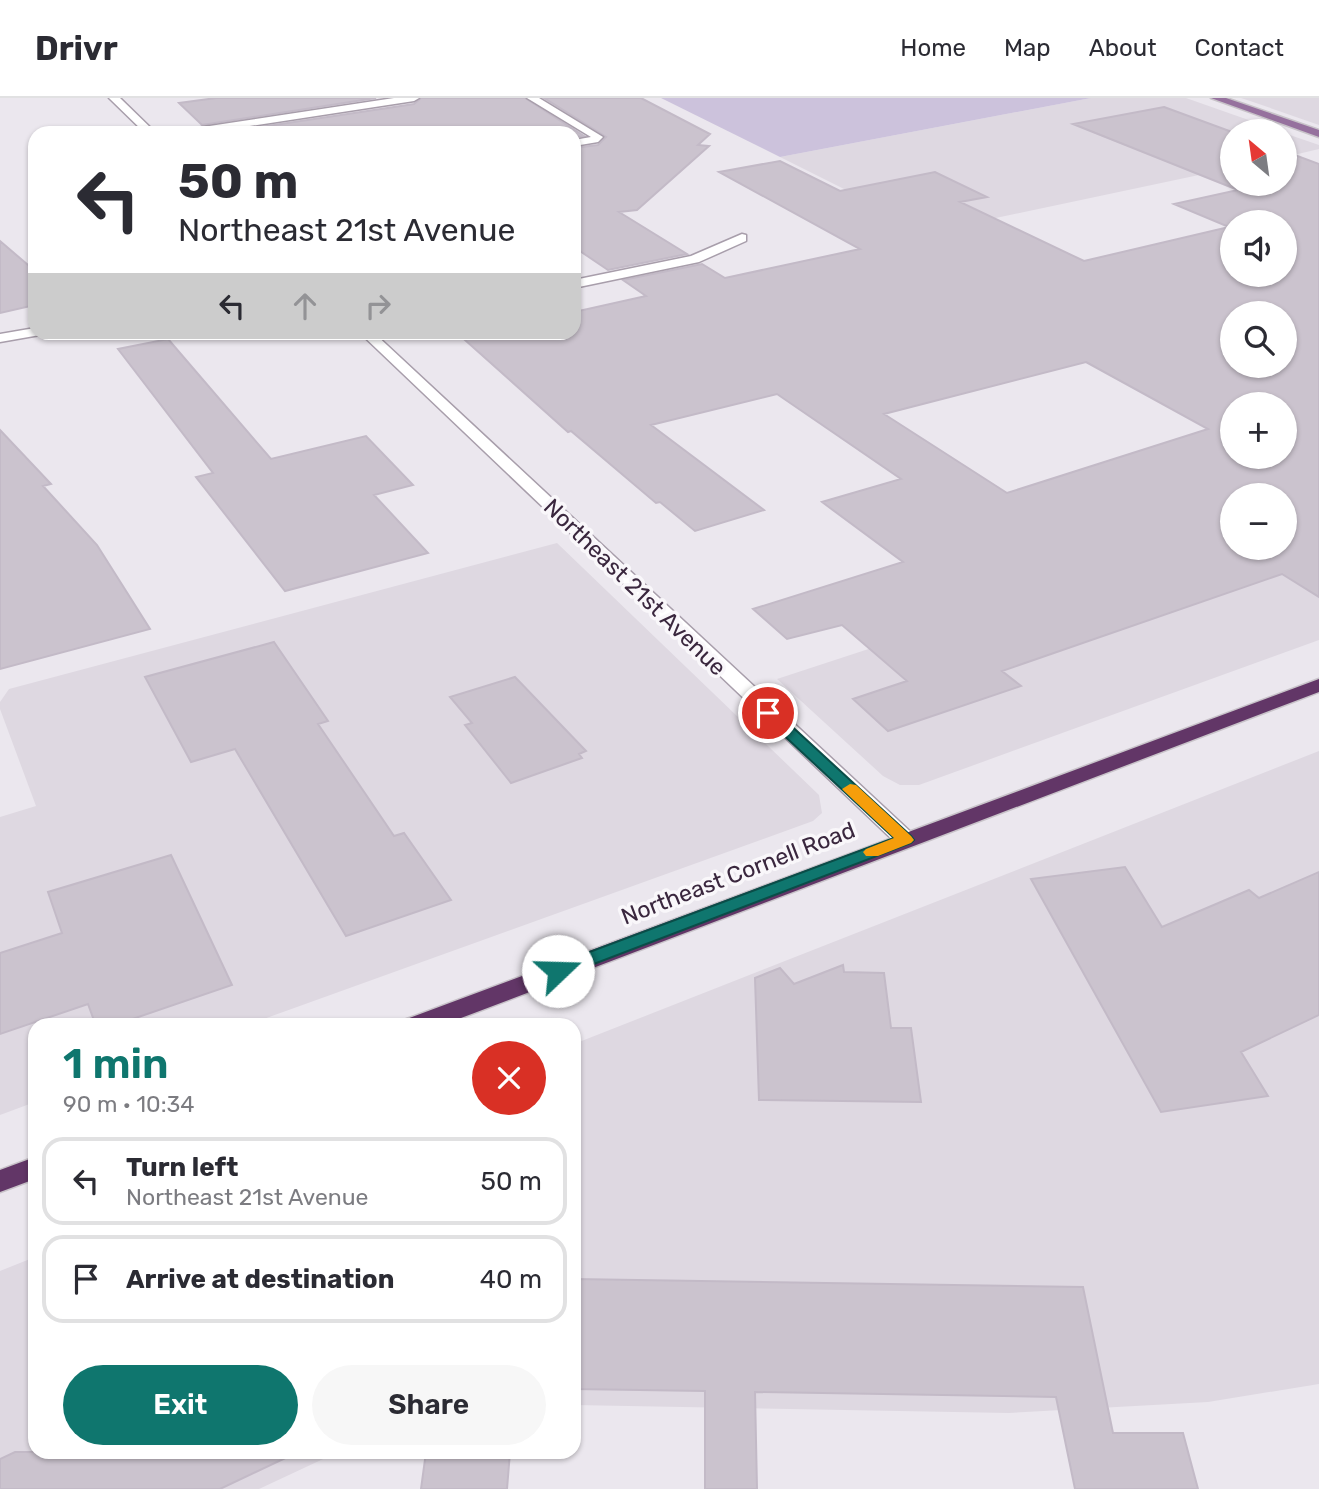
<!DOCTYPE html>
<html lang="en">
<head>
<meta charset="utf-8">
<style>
  body { margin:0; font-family:Rubik,sans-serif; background:#f7f7f7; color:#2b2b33; height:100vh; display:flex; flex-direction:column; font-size:26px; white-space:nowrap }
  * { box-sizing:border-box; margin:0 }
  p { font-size:23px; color:#7c7c81 }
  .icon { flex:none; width:38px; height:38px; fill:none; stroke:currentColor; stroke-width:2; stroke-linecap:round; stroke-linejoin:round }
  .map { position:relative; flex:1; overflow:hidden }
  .drawer { position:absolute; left:28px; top:920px; width:553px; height:441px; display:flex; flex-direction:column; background:#fff; border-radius:21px; box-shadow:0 2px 5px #0004 }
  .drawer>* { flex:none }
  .guide { position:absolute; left:28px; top:28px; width:553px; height:214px; border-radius:21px; box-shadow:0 2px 5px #0004; background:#fff; color:#2b2b33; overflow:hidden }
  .needle { width:46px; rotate:331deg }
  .fabs { position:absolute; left:1220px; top:21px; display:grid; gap:14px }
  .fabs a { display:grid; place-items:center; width:77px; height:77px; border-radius:50%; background:#fff; box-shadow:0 2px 5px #0004; font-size:35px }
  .pin { position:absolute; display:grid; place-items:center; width:60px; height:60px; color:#fff; margin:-30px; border:4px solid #fff; border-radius:50%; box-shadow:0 2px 7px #0007 }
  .me { position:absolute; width:77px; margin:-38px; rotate:69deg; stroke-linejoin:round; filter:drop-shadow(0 0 5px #0008) }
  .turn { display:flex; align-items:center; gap:24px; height:147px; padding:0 35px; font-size:32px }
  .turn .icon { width:91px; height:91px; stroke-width:2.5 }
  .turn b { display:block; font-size:49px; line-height:60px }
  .lanes { display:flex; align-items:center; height:66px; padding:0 35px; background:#0003; justify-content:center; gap:35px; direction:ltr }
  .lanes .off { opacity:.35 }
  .round { display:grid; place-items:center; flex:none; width:74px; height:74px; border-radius:37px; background:#f7f7f7 }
  .overview { display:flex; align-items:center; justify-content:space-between; height:119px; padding:0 35px }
  h1 { font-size:42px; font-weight:600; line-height:52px; color:#0f766e }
  .primary-button { display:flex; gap:14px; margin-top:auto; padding:14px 35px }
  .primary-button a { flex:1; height:80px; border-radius:42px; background:#0f766e; color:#fff; font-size:28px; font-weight:600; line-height:80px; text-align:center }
  .primary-button a+a { background:#f7f7f7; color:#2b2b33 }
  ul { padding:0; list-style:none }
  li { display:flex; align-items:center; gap:21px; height:88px; margin:0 14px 10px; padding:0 21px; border:4px solid #e1e1e2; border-radius:21px }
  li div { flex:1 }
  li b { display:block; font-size:26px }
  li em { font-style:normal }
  header { display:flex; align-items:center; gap:42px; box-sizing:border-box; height:98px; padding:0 35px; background:#fff; border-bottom:2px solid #e1e1e2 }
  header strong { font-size:33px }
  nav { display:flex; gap:38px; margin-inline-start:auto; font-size:24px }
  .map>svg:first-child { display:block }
</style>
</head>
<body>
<header>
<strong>Drivr</strong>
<nav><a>Home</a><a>Map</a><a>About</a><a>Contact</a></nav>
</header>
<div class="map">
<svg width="1319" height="1391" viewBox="0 0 1319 1391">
  <rect width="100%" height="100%" fill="#ebe7ee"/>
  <path fill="#ded8e1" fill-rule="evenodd" d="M 1091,0 L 1186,0 L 1280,33 L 1232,33 L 1232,70 L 930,134 L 780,59 Z
    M 1241,0 L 1319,0 L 1319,27 L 1256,5 Z
    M 1284,35 L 1319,47 L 1319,51 L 1285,59 Z
    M 1319,341 L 1319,542 L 919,687 L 900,687 L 883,678 L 777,581 L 1201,442 L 1128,396 L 1257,359 L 1284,359 ZM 1232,397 L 1284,397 L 1284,450 L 1232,450 Z
    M 557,445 L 819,697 L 822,715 L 813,723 L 247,927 L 35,928 L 35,1004 L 0,1017 L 0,719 L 36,708 L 0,611 L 0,604 L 9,591 Z
    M 1319,653 L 1319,1286 L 1208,1304 L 1009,1315 L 574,1307 L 574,946 Z
    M 35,1159 L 35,1354 L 336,1355 L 259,1391 L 0,1391 L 0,1173 Z"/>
  <path fill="#ccc2dc" d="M 661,0 L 1091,0 L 780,59 Z"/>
  <path fill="#cbc3ce" stroke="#c3bac7" stroke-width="2" fill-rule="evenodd" d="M 216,0 L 376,0 L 202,27 L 179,5 Z
    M 421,0 L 525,0 L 584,38 L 574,39 L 574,35 L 221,35 L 414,6 Z
    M 544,0 L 641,0 L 710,36 L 698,47 L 709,48 L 637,112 L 619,114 L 687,156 L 608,172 L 574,149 L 574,50 L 598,47 L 606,39 Z
    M 1164,9 L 1232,34 L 1232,86 L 1284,86 L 1284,53 L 1319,66 L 1319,499 L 1282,476 L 1002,573 L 1021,588 L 888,633 L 853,601 L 907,583 L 842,527 L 787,541 L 753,511 L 903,464 L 822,404 L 901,381 L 777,296 L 651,327 L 764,412 L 695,433 L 660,404 L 656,405 L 571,333 L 568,334 L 456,234 L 574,234 L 574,214 L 646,198 L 623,182 L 702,166 L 725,180 L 860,151 L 719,74 L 780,63 L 840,93 L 935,74 L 987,99 L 960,104 L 1084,163 L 1229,129 L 1174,106 L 1238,92 L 1073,26 ZM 1232,124 L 1284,124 L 1284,177 L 1232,177 ZM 1232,215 L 1284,215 L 1284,268 L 1232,268 ZM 1086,264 L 1208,331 L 1007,395 L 884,316 ZM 1232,306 L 1284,306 L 1284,359 L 1232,359 ZM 1232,397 L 1284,397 L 1284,450 L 1232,450 Z
    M 0,143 L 35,173 L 35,207 L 0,215 Z
    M 168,241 L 271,361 L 366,338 L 413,387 L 374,397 L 428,455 L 285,493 L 196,379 L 213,375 L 118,251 Z
    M 0,332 L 51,386 L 43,388 L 97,447 L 150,531 L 0,571 Z
    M 274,544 L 328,623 L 318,626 L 394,738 L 404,735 L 451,802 L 346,838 L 235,651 L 191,664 L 145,579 Z
    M 515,579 L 586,653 L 579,656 L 582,660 L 511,685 L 465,627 L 472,625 L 450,599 Z
    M 171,757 L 232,887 L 112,928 L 96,928 L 88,906 L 0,936 L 0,855 L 62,835 L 48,794 Z
    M 1125,769 L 1162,829 L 1249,792 L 1259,800 L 1319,774 L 1319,917 L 1241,954 L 1268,998 L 1161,1014 L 1031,781 Z
    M 843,867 L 844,874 L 884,875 L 891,930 L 911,930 L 921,1004 L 759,1002 L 755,880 L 780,870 L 794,886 Z
    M 574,1181 L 1083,1189 L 1113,1335 L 1183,1335 L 1198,1391 L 1075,1391 L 1056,1299 L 755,1294 L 757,1391 L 705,1391 L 705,1293 L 574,1291 Z
    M 15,1354 L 298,1354 L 220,1391 L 0,1391 L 0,1361 Z
    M 426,1354 L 510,1354 L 507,1391 L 421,1391 Z"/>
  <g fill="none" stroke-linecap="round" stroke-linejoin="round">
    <g stroke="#a89eab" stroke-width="3">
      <path id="minor" d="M 109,0 L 120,0 L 156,35 L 145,35 Z
        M 394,0 L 419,0 L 414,3 L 204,35 L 178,35 L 183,32 Z
        M 527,0 L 539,0 L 603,39 L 598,44 L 574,48 L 574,42 L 591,39 Z
        M 30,126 L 35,126 L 35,134 L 30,132 Z
        M 742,136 L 746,137 L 746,143 L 699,164 L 574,190 L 574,182 L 691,158 Z
        M 35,230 L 35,234 L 41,234 L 40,237 L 0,244 L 0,236 Z
        M 359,234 L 373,234 L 914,737 L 917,742 L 914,747 L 898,747 Z"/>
    </g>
    <g stroke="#c8c3c9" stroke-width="3">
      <path id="major" d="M 1211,0 L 1226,0 L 1319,32 L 1319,39 Z"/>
    </g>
    <g stroke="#c8c3c9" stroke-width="3">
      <path id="highway" d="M 1319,581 L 1319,594 L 440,928 L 401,928 L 404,922 Z
        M 35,1059 L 35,1081 L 0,1094 L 0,1072 Z"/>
    </g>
    <use href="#minor" fill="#fff" fill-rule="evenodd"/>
    <use href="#major" fill="#96719e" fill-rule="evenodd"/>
    <use href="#highway" fill="#623667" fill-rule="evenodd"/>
  </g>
  <path fill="#0f766e" stroke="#0a4d48" stroke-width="2" d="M 768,610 L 774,612 L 911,738 L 914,742 L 911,745 L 565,877 L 552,877 L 549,873 L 552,868 L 894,740 L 763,618 L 761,615 Z"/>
  <path fill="#f59e0b" d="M 850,686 L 856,687 L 911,738 L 914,742 L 911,745 L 878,758 L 866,758 L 863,754 L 866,751 L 894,740 L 845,694 L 842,691 Z"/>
  <g text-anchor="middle" stroke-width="7" stroke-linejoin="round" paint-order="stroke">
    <g font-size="23" fill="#3a273e" stroke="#f9f7fa">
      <text transform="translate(635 489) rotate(44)" y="8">Northeast 21st Avenue</text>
      <text transform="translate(738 775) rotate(-21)" y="8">Northeast Cornell Road</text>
    </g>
  </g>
</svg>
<div class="fabs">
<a><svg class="needle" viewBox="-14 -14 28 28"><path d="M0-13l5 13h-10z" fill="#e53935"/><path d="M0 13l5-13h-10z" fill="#7c7c81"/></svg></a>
<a><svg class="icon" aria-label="sound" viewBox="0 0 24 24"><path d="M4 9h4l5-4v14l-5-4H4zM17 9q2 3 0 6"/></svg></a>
<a><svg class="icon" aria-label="search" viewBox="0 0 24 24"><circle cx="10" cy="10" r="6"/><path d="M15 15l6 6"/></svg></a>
<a>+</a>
<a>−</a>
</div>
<div class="pin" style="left:768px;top:615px;background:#d93025"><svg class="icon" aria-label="arrive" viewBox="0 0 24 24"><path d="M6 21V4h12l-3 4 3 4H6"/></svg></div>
<svg class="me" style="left:558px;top:873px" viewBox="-20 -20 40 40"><circle r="19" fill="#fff"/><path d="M0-13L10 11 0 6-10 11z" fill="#0f766e"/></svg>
<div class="guide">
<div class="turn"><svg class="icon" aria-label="left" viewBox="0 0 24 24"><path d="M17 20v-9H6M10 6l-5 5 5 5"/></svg><div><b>50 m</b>Northeast 21st Avenue</div></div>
<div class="lanes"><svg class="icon" aria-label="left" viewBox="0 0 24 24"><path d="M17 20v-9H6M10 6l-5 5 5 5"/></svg><svg class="icon off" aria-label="ahead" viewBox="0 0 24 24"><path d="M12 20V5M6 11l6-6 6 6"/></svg><svg class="icon off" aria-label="right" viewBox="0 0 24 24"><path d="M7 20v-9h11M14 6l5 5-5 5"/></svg></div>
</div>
<section class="drawer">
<div class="overview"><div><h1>1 min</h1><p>90 m · 10:34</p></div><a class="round" style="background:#d93025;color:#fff"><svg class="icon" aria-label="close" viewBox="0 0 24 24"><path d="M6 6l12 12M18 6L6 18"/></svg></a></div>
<ul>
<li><svg class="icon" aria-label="left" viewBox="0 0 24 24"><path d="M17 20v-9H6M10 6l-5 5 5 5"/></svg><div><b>Turn left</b><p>Northeast 21st Avenue</p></div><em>50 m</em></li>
<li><svg class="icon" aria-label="arrive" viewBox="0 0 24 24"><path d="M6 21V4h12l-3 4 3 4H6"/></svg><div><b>Arrive at destination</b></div><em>40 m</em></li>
</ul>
<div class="primary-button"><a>Exit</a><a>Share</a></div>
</section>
</div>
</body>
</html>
